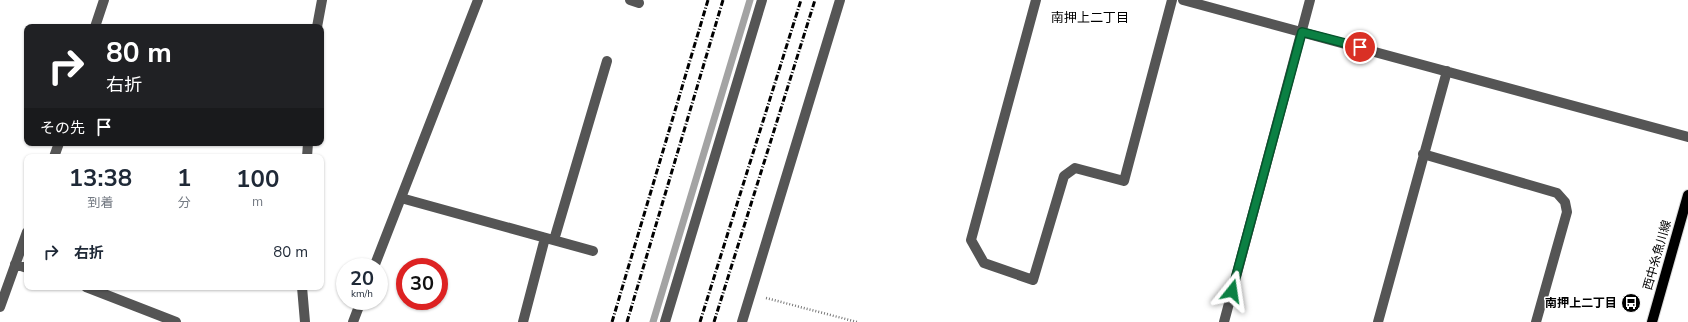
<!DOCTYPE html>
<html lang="ja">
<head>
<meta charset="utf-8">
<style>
  body { margin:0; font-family:"Nunito Sans","Noto Sans JP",sans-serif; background:#f6f6f7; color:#1f2937; height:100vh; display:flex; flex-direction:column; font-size:15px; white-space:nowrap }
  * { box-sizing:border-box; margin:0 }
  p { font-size:13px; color:#747a83 }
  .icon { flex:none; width:22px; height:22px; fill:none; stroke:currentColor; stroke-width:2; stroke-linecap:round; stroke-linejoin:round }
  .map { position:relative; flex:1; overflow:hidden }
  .sheet { position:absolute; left:24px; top:154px; width:300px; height:136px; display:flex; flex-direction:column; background:#fff; border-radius:8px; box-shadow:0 1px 3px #0004 }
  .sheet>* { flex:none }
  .top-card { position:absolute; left:24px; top:24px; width:300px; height:122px; border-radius:8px; box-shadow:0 1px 3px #0004; background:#202124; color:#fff; overflow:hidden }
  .speed { position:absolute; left:336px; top:258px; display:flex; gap:8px; font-size:20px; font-weight:700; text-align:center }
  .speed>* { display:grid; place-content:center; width:52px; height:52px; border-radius:50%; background:#fff; box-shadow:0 1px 3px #0004; line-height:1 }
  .speed small { font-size:10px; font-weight:400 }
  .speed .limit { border:6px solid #d22; background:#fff; color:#111 }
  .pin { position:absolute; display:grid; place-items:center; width:34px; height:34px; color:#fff; margin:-17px; border:2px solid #fff; border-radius:50%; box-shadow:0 1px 4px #0007 }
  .me { position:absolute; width:44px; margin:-22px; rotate:15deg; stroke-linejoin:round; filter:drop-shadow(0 0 3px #0008) }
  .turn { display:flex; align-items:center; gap:14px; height:84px; padding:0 16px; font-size:18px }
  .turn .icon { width:52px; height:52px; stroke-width:2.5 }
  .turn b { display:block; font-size:28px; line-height:34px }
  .then { display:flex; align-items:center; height:38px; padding:0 16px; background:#0003; gap:8px; font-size:15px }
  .eta { display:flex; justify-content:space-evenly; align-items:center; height:68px; text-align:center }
  .eta b { font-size:24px; font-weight:700; line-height:28px }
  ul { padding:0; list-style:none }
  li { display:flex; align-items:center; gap:12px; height:60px; padding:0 16px }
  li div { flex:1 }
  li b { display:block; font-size:15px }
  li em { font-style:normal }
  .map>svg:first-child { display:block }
</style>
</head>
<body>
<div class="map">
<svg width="1688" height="322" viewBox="0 0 1688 322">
  <rect width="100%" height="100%" fill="#fff"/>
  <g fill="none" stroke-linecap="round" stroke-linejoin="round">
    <path stroke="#a3a3a3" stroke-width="7" d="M 653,322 L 750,0"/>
    <g stroke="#dbdbdb" stroke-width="12">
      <path id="major" d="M 1652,322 L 1688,195"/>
    </g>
    <path stroke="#777" stroke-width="2.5" stroke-dasharray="1 2" stroke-linecap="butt" d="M 766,298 L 857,322"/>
    <path stroke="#555" stroke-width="10" d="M 630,0 L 639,3
      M 1036,0 L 971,240 L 984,263 L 1033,280 L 1064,176 L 1075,168 L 1124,181 L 1172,0
      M 1183,0 L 1688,137
      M 95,27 L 104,0
      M 317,27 L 322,0
      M 1423,154 L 1557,193 L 1565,202 L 1567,212 L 1536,322
      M 54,157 L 59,143
      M 307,157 L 308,143
      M 401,198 L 593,251
      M 554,240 L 607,61
      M 15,264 L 27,268
      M 374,267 L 478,0
      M 86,287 L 176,322
      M 302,287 L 305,322
      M 0,307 L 27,232
      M 353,322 L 361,301
      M 523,322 L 545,238
      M 665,322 L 762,0
      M 742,322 L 840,0
      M 1224,322 L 1310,0
      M 1378,322 L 1447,71"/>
    <use href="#major" stroke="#000" stroke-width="10"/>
    <path stroke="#000" stroke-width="3" stroke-dasharray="6 2 1 2" stroke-linecap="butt" d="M 612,322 L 708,0
      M 627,322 L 723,0
      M 700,322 L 801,0
      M 714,322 L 815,0"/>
  </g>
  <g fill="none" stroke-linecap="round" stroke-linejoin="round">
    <g stroke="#07532c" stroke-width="10">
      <path id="route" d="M 1232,291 L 1302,32 L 1360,47"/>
    </g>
    <use href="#route" stroke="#0b8043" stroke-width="7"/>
  </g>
  <defs>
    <g id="bus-disc" transform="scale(1)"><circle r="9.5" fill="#000" stroke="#fff"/><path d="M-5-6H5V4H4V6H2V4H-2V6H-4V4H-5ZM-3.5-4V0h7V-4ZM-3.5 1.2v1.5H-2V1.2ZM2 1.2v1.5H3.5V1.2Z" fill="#fff"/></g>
  </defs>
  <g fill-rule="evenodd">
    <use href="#bus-disc" x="1631" y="303"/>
  </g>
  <g text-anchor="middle" stroke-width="3" stroke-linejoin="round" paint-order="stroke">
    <g font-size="12" fill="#000" stroke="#fff">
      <text transform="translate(1657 255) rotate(-74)" y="4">西中糸魚川線</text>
    </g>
    <g font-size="12" font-weight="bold" fill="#000" stroke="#fff" text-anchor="end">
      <text x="1617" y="307">南押上二丁目</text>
    </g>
    <g font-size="13" fill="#000" stroke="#fff">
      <text x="1090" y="22">南押上二丁目</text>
    </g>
  </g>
</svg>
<div class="speed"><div>20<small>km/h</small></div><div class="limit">30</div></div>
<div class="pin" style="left:1360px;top:47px;background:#d93025"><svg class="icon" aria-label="arrive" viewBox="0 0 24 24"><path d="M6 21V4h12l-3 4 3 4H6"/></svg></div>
<svg class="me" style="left:1232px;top:291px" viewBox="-20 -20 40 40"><path d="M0-17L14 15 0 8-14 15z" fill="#0b8043" stroke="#fff" stroke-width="4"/></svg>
<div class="top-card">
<div class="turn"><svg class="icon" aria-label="right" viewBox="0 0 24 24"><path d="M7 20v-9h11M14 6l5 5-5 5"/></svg><div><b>80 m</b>右折</div></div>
<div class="then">その先<svg class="icon" aria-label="arrive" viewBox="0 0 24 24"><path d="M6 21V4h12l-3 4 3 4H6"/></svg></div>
</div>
<section class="sheet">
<div class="eta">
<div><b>13:38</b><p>到着</p></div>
<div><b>1</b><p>分</p></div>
<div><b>100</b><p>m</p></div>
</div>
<ul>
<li><svg class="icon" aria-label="right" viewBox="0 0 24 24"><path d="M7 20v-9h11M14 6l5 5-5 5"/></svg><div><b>右折</b></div><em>80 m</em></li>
</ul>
</section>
</div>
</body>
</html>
